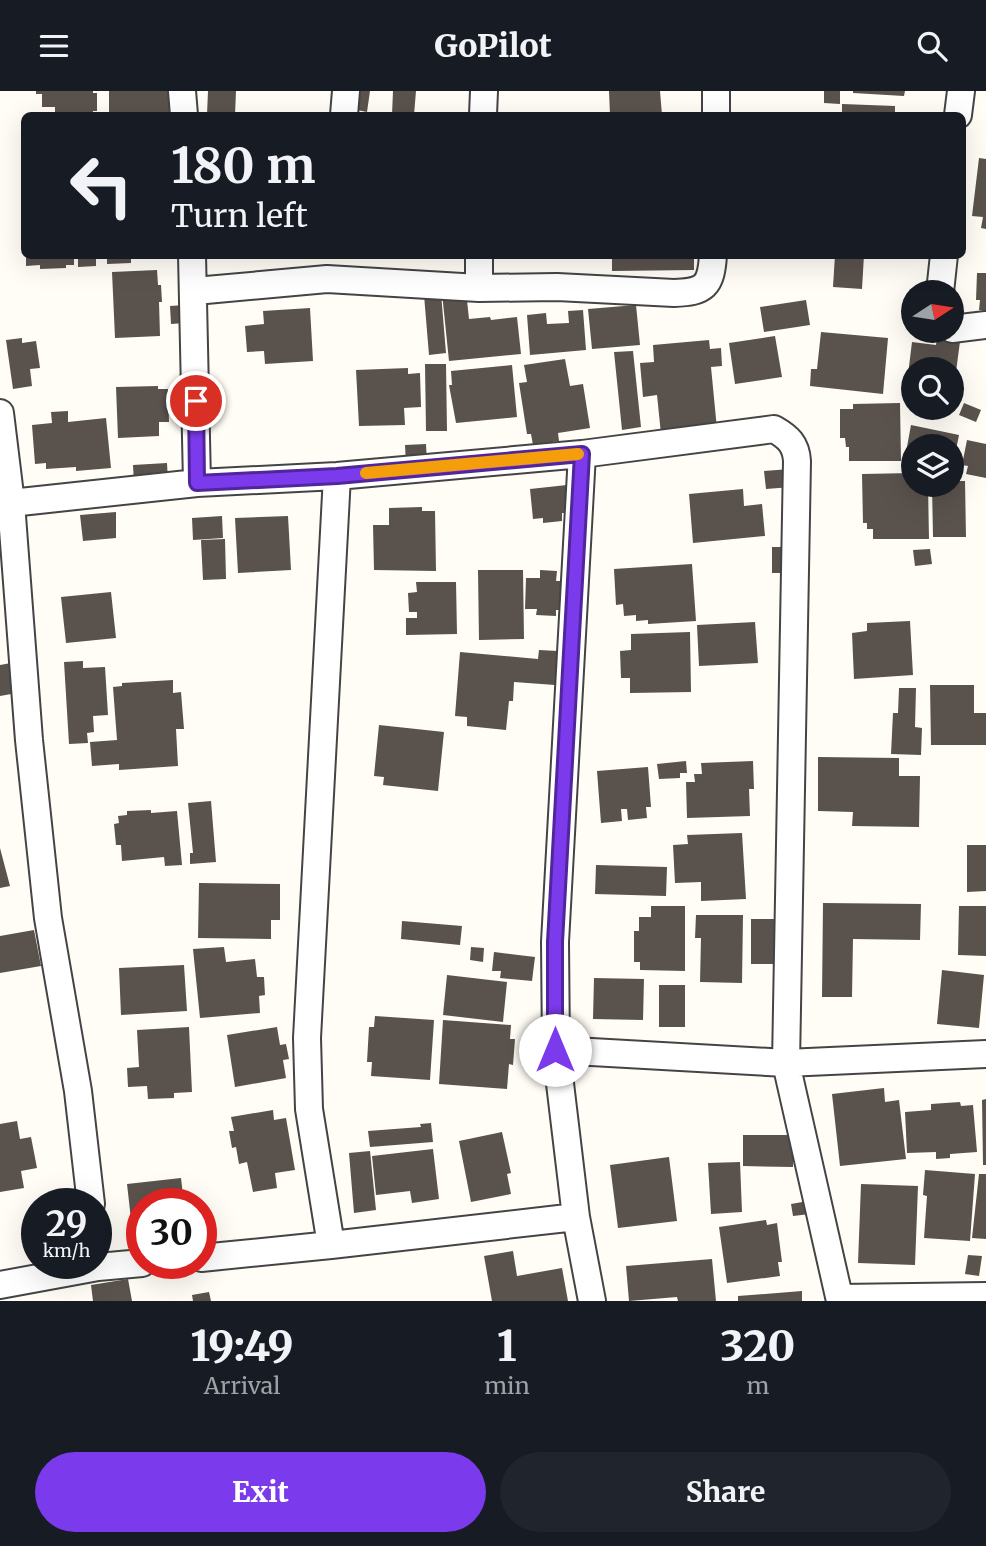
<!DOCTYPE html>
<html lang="en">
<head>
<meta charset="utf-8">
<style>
  body { margin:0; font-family:Merriweather,serif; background:#20242c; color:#f1f3f6; height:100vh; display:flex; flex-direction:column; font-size:26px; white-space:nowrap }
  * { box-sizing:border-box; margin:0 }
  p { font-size:23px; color:#9ea1a6 }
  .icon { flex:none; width:38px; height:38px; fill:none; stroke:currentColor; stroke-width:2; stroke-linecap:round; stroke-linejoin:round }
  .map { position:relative; height:1210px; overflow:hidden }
  .details { display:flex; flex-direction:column; background:#171b24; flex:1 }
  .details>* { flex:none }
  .guide { position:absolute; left:21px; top:21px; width:945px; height:147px; border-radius:10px; box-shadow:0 7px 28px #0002; background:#171b24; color:#f1f3f6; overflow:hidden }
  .needle { width:46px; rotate:78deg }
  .tools { position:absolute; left:901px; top:189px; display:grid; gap:14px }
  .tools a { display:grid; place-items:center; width:63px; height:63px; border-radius:50%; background:#171b24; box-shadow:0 7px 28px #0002; font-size:35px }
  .speed { position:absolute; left:21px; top:1097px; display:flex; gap:14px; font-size:35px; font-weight:700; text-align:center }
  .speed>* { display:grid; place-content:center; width:91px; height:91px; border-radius:50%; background:#171b24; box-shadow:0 7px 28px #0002; line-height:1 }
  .speed small { font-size:18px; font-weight:400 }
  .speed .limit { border:10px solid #d22; background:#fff; color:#111 }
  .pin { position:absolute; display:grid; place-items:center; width:60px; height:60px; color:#fff; margin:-30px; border:4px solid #fff; border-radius:50%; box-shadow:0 2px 7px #0007 }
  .me { position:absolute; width:77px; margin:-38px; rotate:0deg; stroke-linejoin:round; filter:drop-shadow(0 0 5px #0008) }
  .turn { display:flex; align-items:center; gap:24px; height:147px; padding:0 35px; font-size:32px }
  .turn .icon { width:91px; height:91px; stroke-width:2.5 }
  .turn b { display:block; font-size:49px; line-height:60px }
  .eta { display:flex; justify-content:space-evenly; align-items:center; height:119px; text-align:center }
  .eta b { font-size:42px; font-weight:800; line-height:49px }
  .action { display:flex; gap:14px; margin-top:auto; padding:14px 35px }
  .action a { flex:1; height:80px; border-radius:42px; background:#7c3aed; color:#fff; font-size:28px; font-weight:800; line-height:80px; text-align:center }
  .action a+a { background:#20242c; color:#f1f3f6 }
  header { display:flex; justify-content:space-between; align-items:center; height:91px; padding:0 35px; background:#171b24; font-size:32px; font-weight:800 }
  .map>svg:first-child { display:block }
</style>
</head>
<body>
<header><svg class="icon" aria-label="menu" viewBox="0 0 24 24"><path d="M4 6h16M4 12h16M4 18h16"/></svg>GoPilot<svg class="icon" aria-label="search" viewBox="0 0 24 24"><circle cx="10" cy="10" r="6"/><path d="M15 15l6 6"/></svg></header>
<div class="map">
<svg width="986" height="1210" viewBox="0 0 986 1210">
  <rect width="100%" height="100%" fill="#fffdf5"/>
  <path fill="#5a524d" d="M 36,0 L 93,0 L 93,2 L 97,2 L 97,20 L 93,20 L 93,24 L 55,24 L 55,16 L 42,16 L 42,3 L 36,3 Z
    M 109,0 L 170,0 L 170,24 L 109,24 Z
    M 208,0 L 236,0 L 235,24 L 207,24 Z
    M 359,0 L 370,0 L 367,21 L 357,19 Z
    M 393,0 L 416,0 L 414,24 L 392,24 Z
    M 609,0 L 660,0 L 662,24 L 610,24 Z
    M 824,0 L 840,0 L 840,13 L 824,12 Z
    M 853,0 L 905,0 L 904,5 L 853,2 Z
    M 842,13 L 895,15 L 895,24 L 842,24 Z
    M 979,67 L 986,68 L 986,138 L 981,137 L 983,126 L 972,125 Z
    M 26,164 L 74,164 L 74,174 L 66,174 L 66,177 L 40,178 L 40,174 L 26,175 Z
    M 78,164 L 96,164 L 96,175 L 78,176 Z
    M 107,164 L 131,164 L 131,172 L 107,173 Z
    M 612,164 L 694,164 L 694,179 L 612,180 Z
    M 835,164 L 864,164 L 862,198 L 833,196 Z
    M 157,179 L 158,194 L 161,194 L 162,211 L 159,211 L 160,245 L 115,247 L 112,181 Z
    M 977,182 L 986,182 L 986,220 L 979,219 L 980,209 L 976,209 Z
    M 466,200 L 469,228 L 490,226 L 491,229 L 517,226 L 521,263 L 449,270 L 442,202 Z
    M 441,202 L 446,262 L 429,264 L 424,204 Z
    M 806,209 L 810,234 L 764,241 L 760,216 Z
    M 184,214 L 185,232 L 171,233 L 170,215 Z
    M 636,214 L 640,254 L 592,258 L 588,218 Z
    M 310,217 L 313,270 L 265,273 L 264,260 L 247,261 L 245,235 L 264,233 L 263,220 Z
    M 583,219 L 586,259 L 530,264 L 527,224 L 546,222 L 547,233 L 569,232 L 568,220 Z
    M 938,240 L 961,243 L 954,296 L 952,278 L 914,278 L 914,301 L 906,300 L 912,251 L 936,254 Z
    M 821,241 L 888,247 L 883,303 L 810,295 L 811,278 L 817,278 Z
    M 775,245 L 782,286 L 735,293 L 729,252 Z
    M 22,247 L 22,252 L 36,250 L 40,277 L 30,278 L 32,295 L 13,298 L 6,249 Z
    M 709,249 L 710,258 L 721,257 L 722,275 L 711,276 L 717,338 L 661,343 L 657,304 L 643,306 L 640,272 L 654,271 L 653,254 Z
    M 633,260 L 641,336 L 622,339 L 614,261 Z
    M 565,268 L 570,295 L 583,293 L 590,337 L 558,342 L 559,350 L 533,354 L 531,343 L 527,343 L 519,292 L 527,291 L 524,274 Z
    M 425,273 L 446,273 L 447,340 L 426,340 Z
    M 512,274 L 517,326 L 456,332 L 449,294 L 452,294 L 451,280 Z
    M 408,277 L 408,283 L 420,282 L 421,316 L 404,317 L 405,334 L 359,335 L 356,279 Z
    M 158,295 L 158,298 L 168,298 L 169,331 L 159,331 L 159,345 L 118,347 L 116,296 Z
    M 900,312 L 901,370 L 849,370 L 849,356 L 846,356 L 845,347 L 840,347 L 840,318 L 853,318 L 853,313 Z
    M 964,312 L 981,319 L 976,331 L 959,324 Z
    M 68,320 L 68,331 L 106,327 L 111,377 L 76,380 L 76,376 L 46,378 L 46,372 L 35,373 L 32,334 L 52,332 L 51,321 Z
    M 911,334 L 959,344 L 953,374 L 952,355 L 914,355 L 914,374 L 904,372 Z
    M 967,349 L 986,353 L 986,387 L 966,383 L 968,375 L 962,374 Z
    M 426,353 L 427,373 L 406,374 L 405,354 Z
    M 167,372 L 168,391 L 134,393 L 133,374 Z
    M 790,378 L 792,396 L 766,398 L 764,380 Z
    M 914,382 L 914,394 L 928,394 L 929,448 L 873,448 L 873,438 L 867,438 L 867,432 L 863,432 L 862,383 Z
    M 952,390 L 965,390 L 966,446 L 933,446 L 932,394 L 952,394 Z
    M 567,394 L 570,422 L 562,422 L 562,430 L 543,432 L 543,427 L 533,428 L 530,398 Z
    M 743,398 L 744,415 L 762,413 L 765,445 L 693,452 L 689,403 Z
    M 422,416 L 422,420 L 435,420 L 436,480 L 374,479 L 373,434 L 389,434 L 389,417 Z
    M 116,421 L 116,447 L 83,450 L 80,424 Z
    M 222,425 L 223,447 L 193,449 L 192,427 Z
    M 288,425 L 291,479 L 238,482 L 235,427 Z
    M 225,448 L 226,488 L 203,489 L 201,449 Z
    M 772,456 L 789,456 L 789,482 L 772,482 Z
    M 930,458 L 932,473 L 915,475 L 913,459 Z
    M 692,473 L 696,530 L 648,533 L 648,529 L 636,530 L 636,524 L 624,525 L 623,513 L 616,514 L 614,478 Z
    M 478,479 L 523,479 L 524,548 L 479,549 Z
    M 540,479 L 557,480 L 556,490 L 562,490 L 561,519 L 556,519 L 556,525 L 536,524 L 537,518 L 525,518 L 526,487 L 540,487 Z
    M 416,491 L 456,491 L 457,543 L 406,544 L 406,527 L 417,527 L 417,521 L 409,521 L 408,502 L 417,501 Z
    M 111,501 L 116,547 L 66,552 L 61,506 Z
    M 910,530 L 913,584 L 854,588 L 852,542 L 867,540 L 867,532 Z
    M 755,531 L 758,572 L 699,575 L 697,534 Z
    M 690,541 L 691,601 L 630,602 L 630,587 L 621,587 L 620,560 L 631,559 L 631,543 Z
    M 539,559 L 558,560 L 555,594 L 514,591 L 513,610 L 509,610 L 506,639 L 467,635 L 467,626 L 455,625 L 460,561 L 538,568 Z
    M 83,570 L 83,577 L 105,576 L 108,624 L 93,625 L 94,641 L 87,642 L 88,652 L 69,653 L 64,571 Z
    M 11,572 L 17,602 L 0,605 L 0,574 Z
    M 173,589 L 173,602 L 181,601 L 184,638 L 176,638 L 178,675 L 119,679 L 119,673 L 92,675 L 90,651 L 117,649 L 113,596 L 122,595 L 122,592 Z
    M 930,594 L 974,594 L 974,622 L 986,622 L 986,654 L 931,654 Z
    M 899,597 L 916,597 L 915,636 L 922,637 L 921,664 L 891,663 L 893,622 L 898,622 Z
    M 379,634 L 444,641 L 438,700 L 383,694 L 384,686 L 374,685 Z
    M 818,666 L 899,667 L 899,685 L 920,685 L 919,736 L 852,735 L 853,721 L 818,720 Z
    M 686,670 L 687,682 L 680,682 L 680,687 L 659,688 L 657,673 Z
    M 753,670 L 754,698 L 749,698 L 750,725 L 687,727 L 686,691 L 695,691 L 694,683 L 702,683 L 701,672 Z
    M 648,676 L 651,716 L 646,716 L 647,727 L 628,729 L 627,718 L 621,718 L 622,730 L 601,732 L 597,680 Z
    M 211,710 L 216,771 L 190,773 L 190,762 L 193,762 L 188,712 Z
    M 151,719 L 151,722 L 177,720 L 182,774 L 165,775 L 164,766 L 122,770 L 121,754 L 116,754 L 114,733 L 119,732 L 118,725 L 127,724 L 127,720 Z
    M 742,742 L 746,808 L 701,810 L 701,791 L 675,792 L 673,754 L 688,753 L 687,744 Z
    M 967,754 L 986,754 L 986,800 L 967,801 Z
    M 0,757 L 10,795 L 0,797 Z
    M 596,774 L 667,776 L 666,805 L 595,803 Z
    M 199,792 L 280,793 L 280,829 L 271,829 L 271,848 L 198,847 Z
    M 823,812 L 921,813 L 920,849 L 853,848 L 852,906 L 822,906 Z
    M 651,815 L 685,815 L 685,880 L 640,879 L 640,871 L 634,871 L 634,840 L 639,840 L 639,826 L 651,826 Z
    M 959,815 L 986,815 L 986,865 L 958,864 Z
    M 696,824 L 743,824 L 742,892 L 700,891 L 701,847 L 695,847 Z
    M 751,828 L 780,828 L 781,873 L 751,873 Z
    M 402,830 L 462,835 L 460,854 L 401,848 Z
    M 34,839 L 41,875 L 0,882 L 0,845 Z
    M 224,856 L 226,871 L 255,868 L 257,886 L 264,886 L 265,904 L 259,905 L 260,922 L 200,927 L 193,858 Z
    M 471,856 L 484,857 L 483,871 L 470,869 Z
    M 494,861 L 535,866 L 532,890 L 500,887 L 501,880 L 492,880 Z
    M 184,874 L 187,920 L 121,924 L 119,877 Z
    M 942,879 L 984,884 L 979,937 L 937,933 Z
    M 447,884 L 507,891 L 503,931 L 443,924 Z
    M 594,887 L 644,888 L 643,929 L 593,928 Z
    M 659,894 L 685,894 L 685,936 L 659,936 Z
    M 375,925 L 434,929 L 430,989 L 371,985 L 372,971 L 367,971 L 369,936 L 374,936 Z
    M 443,929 L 511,934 L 510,948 L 515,948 L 513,974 L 509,973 L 507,998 L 439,993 Z
    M 189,936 L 192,1001 L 174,1002 L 174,1007 L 148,1008 L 147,995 L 128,996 L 127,977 L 139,976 L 137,939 Z
    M 277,936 L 280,954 L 286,953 L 289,968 L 283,969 L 286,987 L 235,996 L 227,944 Z
    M 884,997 L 885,1011 L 899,1009 L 906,1068 L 840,1075 L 832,1003 Z
    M 986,1008 L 986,1074 L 983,1074 L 982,1009 Z
    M 960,1011 L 961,1015 L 973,1014 L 977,1061 L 950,1063 L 950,1067 L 936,1068 L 936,1061 L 907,1062 L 905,1021 L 931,1019 L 931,1013 Z
    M 273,1019 L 274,1029 L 286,1027 L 295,1079 L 275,1082 L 277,1097 L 253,1101 L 247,1071 L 239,1073 L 236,1056 L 232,1057 L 229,1040 L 234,1040 L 231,1026 Z
    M 17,1030 L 20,1048 L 31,1046 L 37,1077 L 21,1080 L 24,1097 L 0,1101 L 0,1033 Z
    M 431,1032 L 433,1051 L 370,1056 L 368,1040 L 421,1036 L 420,1033 Z
    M 502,1041 L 511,1082 L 507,1083 L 511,1103 L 471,1111 L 459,1050 Z
    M 743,1044 L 794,1044 L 793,1076 L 743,1075 Z
    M 433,1058 L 439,1108 L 412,1112 L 410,1100 L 376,1104 L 372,1065 Z
    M 370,1060 L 376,1119 L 354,1122 L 349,1062 Z
    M 669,1066 L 677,1130 L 618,1137 L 610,1074 Z
    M 740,1071 L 742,1121 L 711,1123 L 708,1072 Z
    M 925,1079 L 975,1083 L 970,1150 L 924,1147 L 927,1105 L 923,1104 Z
    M 979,1083 L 986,1083 L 986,1148 L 972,1147 Z
    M 181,1087 L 184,1113 L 142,1113 L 142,1136 L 132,1137 L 127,1093 Z
    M 861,1093 L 918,1095 L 915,1174 L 858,1172 Z
    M 808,1110 L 810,1123 L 793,1125 L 791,1113 Z
    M 766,1129 L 767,1134 L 777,1132 L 782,1171 L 778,1171 L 780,1185 L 727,1192 L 719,1136 Z
    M 513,1160 L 517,1185 L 562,1177 L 568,1210 L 492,1210 L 484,1165 Z
    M 968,1164 L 982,1165 L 979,1185 L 965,1183 Z
    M 712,1168 L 716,1210 L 678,1210 L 677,1206 L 629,1210 L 626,1175 Z
    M 128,1188 L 132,1210 L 93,1210 L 91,1194 Z
    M 802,1200 L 802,1210 L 738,1210 L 738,1205 Z
    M 209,1201 L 211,1210 L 193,1210 L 192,1204 Z"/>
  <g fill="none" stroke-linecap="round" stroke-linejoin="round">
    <g stroke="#444" stroke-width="30">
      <path id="street" d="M 182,0 L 184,24
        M 344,24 L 346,0
        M 483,24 L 484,0
        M 716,24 L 716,0
        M 958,24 L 961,0
        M 192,164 L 197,392
        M 479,164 L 479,197 L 557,196 L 674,202 C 705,201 711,195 713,164
        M 195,200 L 327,188 L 479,197
        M 940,201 L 944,164
        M 952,238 L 986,234
        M 0,322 L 11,412 L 29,649 L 48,827 L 78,1000 L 91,1113
        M 582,363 L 555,851 L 556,959 L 576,1126 L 592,1210
        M 11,412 L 197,392 L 337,385 L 582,363 L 774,338 C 788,346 796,353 797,370 L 786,972 L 840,1210
        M 556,959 L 786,972 L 986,963
        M 331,1154 L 309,1018 L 307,947 L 337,385
        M 201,1167 L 331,1154 L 576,1126
        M 0,1194 L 98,1176 L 142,1172
        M 840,1207 L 986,1205"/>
    </g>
    <use href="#street" stroke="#fff" stroke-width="26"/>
  </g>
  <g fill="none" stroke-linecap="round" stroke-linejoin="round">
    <g stroke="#51269a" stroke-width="18">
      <path id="route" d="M 196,310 L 197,392 L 337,385 L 582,363 L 555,851 L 555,959"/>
    </g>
    <use href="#route" stroke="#7c3aed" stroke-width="12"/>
    <path stroke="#f59e0b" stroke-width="12" d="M 366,382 L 578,363"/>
  </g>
</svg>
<div class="tools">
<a><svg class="needle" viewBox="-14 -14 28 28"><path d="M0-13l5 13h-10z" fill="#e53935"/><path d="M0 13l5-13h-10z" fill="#9ea1a6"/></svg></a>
<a><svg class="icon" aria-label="search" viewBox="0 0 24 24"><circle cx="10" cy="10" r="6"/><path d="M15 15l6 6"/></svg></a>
<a><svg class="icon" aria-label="layers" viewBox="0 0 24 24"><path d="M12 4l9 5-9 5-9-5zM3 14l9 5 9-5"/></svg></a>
</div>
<div class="speed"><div>29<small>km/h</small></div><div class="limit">30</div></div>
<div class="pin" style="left:196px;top:310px;background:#d93025"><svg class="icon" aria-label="arrive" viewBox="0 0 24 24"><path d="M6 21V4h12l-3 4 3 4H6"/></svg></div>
<svg class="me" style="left:555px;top:959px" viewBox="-20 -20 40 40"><circle r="19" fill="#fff"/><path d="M0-13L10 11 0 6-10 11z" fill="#7c3aed"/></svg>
<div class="guide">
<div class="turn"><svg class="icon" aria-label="left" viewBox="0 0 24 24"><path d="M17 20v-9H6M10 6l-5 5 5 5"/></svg><div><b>180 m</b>Turn left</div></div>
</div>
</div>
<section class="details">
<div class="eta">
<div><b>19:49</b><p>Arrival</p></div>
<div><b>1</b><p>min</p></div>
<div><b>320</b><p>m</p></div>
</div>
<div class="action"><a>Exit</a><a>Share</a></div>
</section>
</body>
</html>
